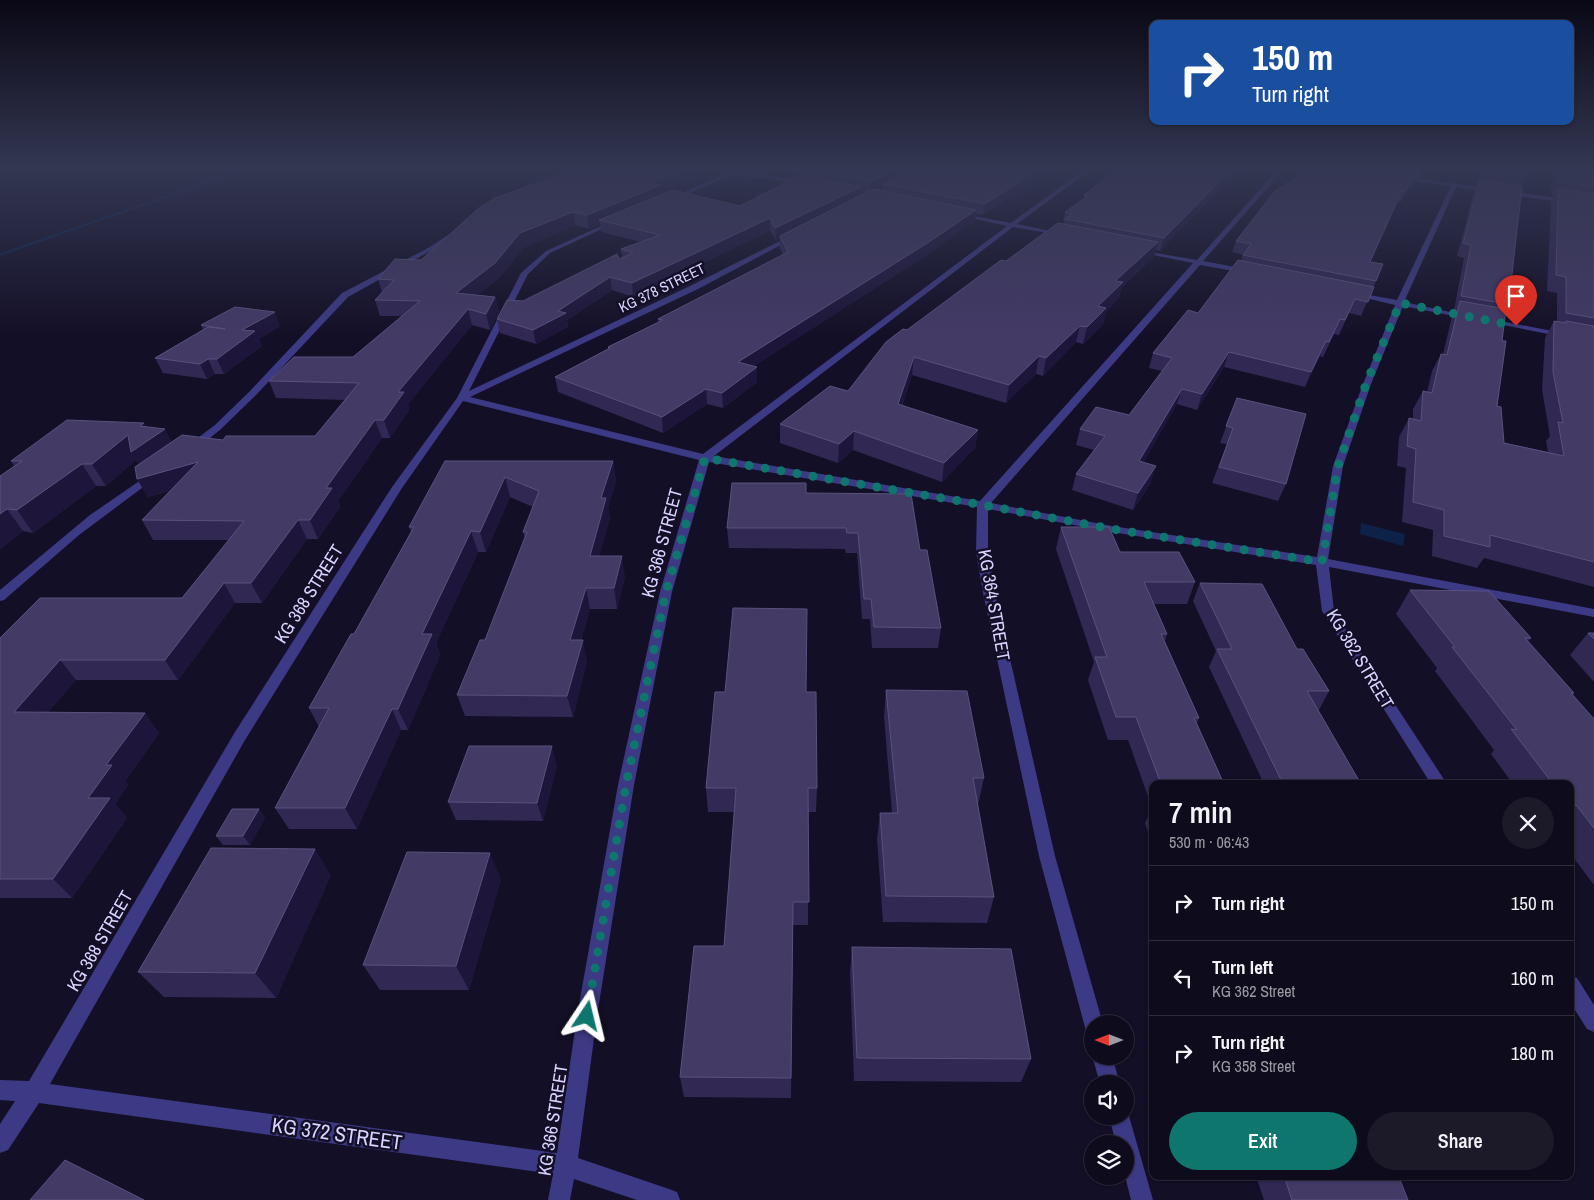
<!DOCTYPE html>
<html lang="en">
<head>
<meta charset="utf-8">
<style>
  body { margin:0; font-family:"Archivo Narrow",sans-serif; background:#1c1929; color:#f1f3f6; height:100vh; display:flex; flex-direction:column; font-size:19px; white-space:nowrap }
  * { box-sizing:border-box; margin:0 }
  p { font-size:16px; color:#9b9ba3 }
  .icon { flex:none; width:28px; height:28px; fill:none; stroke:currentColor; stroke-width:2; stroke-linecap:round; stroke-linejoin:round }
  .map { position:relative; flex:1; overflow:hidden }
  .sheet { position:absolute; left:1149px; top:780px; width:425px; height:400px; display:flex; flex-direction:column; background:#0e0b1c; border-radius:10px; box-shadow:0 1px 4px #0004,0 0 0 1px #2e2b3b }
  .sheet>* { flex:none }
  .hud { position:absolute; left:1149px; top:20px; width:425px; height:105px; border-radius:10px; box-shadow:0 1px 4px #0004,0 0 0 1px #2e2b3b; background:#1a4fa0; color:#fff; overflow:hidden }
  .needle { width:32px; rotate:270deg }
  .tools { position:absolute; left:1084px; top:1015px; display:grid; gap:10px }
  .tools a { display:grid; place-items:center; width:50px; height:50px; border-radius:50%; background:#0e0b1c; box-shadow:0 1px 4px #0004,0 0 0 1px #2e2b3b; font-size:25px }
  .pin { position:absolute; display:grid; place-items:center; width:42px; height:42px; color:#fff; margin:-51px -21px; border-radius:50% 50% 50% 0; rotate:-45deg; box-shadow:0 0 5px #0007 }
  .pin .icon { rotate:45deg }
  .me { position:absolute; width:55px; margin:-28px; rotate:10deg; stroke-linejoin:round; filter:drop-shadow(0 0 4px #0008) }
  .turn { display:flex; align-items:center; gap:18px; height:105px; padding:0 20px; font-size:22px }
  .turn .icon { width:65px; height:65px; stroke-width:2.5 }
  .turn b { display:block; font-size:35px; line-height:42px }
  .round { display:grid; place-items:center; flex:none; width:52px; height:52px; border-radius:26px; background:#1c1929 }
  .headline { display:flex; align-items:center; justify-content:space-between; height:85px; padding:0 20px }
  h1 { font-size:30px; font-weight:600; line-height:38px }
  .cta { display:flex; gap:10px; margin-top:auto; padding:10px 20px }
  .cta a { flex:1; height:58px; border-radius:30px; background:#0f766e; color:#fff; font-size:20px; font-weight:600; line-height:58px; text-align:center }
  .cta a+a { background:#1c1929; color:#f1f3f6 }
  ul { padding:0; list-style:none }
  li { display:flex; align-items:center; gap:15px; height:75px; padding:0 20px; border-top:1px solid #2e2b3b }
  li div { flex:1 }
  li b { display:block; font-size:19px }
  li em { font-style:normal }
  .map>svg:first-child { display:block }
</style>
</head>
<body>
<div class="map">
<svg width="1594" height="1200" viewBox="0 0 1594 1200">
  <rect width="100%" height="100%" fill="#130f26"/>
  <path fill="#0c2248" d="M 1361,523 L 1405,534 L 1403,546 L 1360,534 Z"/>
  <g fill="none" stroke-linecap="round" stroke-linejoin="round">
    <path fill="#0c2248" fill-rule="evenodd" d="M 243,169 L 249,169 L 0,256 L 0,253 Z"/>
    <path fill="#3d3a85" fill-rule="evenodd" d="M 736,169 L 744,169 L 735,173 L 765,174 L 810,183 L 807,185 L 765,178 L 729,176 L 674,200 L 669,199 Z
      M 1085,169 L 1092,169 L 1017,224 L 1064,234 L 1064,236 L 1013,227 L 714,456 L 980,501 L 1193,263 L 1138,252 L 1138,250 L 1197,260 L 1278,169 L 1284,169 L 1203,261 L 1251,270 L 1251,274 L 1200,265 L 991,503 L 1112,526 L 1317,557 L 1333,466 L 1363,384 L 1395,305 L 1349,294 L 1353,292 L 1397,300 L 1451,186 L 1401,179 L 1399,176 L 1594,203 L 1594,207 L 1456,187 L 1404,302 L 1473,317 L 1469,319 L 1403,306 L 1371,384 L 1343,466 L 1328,559 L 1594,609 L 1594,617 L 1329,567 L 1334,611 L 1447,784 L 1431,784 L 1322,611 L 1316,565 L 1112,532 L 988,509 L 988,552 L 995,593 L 1055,856 L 1103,1024 L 1092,1024 L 1092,1033 L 1086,1031 L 1039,856 L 983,593 L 976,552 L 977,507 L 709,462 L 672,592 L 634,785 L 597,1016 L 578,1158 L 669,1189 L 677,1192 L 680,1200 L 637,1200 L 574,1179 L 570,1200 L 548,1200 L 553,1174 L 39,1103 L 8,1150 L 0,1153 L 0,1124 L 15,1101 L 0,1100 L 0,1080 L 29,1081 L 235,732 L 392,487 L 457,398 L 521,273 L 546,251 L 612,221 L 617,222 L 550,253 L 528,274 L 469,391 L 692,285 L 792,235 L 796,235 L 796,237 L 698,289 L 470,397 L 703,454 L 1007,226 L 957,215 L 957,213 L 1011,223 ZM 463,401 L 699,460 L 660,592 L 618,785 L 577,1016 L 557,1153 L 50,1084 L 245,740 L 402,488 Z
      M 456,230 L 461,231 L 432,250 L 348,297 L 256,395 L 221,429 L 195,450 L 187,450 L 187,446 L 215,425 L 250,391 L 342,293 L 428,248 Z
      M 1485,318 L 1594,339 L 1594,343 L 1488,322 L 1484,320 Z
      M 154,471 L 159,474 L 158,476 L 79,535 L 4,600 L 0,601 L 0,590 L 90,515 Z
      M 1570,976 L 1577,978 L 1594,1005 L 1594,1032 L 1587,1029 L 1570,1002 Z
      M 1092,1055 L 1112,1056 L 1120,1084 L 1100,1084 Z
      M 1125,1108 L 1129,1116 L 1153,1200 L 1131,1200 L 1125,1176 L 1125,1144 L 1116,1144 L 1109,1116 L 1125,1116 Z"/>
  </g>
  <path fill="#312854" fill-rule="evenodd" d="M 785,169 L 1054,169 L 983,215 L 976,214 L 975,221 L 928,254 L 754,366 L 757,382 L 723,408 L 707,404 L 663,433 L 558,392 L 555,377 L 608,349 L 608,347 L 658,322 L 658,319 L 783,255 L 780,248 L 780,239 L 776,241 L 770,230 L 633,297 L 612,290 L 567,320 L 568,327 L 536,344 L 500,333 L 497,319 L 523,301 L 622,258 L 621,249 L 641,242 L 601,232 L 600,224 L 589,229 L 575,225 L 523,248 L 499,278 L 477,295 L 495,297 L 499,312 L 490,330 L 472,325 L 408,404 L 409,410 L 390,438 L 382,438 L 338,501 L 340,507 L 318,539 L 307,539 L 262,603 L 235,603 L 178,680 L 76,680 L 48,712 L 145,713 L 159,733 L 125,781 L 128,785 L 115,804 L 127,818 L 72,898 L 0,898 L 0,638 L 182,598 L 229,540 L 153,540 L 142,520 L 170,491 L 148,497 L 137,479 L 139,465 L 136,460 L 106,486 L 96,486 L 33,533 L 23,531 L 0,549 L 0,476 L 14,466 L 11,461 L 144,423 L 146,427 L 171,442 L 315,436 L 345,400 L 276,398 L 269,381 L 353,357 L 402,316 L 380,316 L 375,300 L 382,292 L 378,279 L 421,260 L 565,176 L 717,170 L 662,192 L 662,194 L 740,206 L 800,175 L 785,172 ZM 883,186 L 883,191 L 877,190 ZM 861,191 L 866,192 L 860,195 Z
    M 1240,169 L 1160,251 L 1156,250 L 1154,257 L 1122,287 L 1119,298 L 1106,312 L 1103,324 L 1083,344 L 1076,342 L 1043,376 L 1036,374 L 1006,403 L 912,375 L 902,406 L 978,430 L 975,448 L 942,482 L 853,450 L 838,463 L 780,443 L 780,424 L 848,391 L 907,330 L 1006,261 L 1063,224 L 1065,212 L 1084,199 L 1084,195 Z
    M 1309,169 L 1421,169 L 1413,188 L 1408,187 L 1401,202 L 1398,201 L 1370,262 L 1383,264 L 1361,316 L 1349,313 L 1339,335 L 1334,334 L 1323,357 L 1320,356 L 1305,387 L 1224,367 L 1197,410 L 1177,404 L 1143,463 L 1151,483 L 1133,510 L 1072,490 L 1076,474 L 1094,450 L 1076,445 L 1080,429 L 1129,415 L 1162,371 L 1149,368 L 1153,353 L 1198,313 L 1241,261 L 1243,255 L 1232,252 L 1236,241 Z
    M 1480,169 L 1525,169 L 1524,177 L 1519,185 L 1510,292 L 1506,300 L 1506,304 L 1503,309 L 1502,341 L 1497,406 L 1504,443 L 1548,452 L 1546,441 L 1550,436 L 1542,390 L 1545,338 L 1554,321 L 1557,321 L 1557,293 L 1547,291 L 1551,203 L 1554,195 L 1551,195 L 1552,169 L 1594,169 L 1594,587 L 1484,558 L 1477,568 L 1432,556 L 1433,530 L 1402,522 L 1406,468 L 1397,466 L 1399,437 L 1409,418 L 1413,419 L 1413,409 L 1423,391 L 1427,392 L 1432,371 L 1441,354 L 1443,354 L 1452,317 L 1456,310 L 1454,310 L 1464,258 L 1457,256 L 1474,192 L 1477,184 L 1476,184 Z
    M 201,325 L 280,326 L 259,339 L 262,346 L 224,374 L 215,374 L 207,379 L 163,373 L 155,358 L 203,330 Z
    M 1237,398 L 1286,484 L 1278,501 L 1212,483 L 1227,444 L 1220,443 Z
    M 445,461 L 613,461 L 616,481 L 608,507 L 610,518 L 599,556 L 625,577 L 617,609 L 590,609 L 581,640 L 587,661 L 573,717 L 465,716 L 457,695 L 485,640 L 525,539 L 523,532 L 533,507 L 510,497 L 486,552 L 478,552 L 436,643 L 440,655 L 408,730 L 401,730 L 357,829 L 289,829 L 275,808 L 319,727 L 309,708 L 354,634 L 411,532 L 409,527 Z
    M 806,493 L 920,550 L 941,628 L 938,648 L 872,648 L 870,619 L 862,619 L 857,553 L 846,553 L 845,549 L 729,548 L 727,528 Z
    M 1061,527 L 1195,582 L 1187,604 L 1154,604 L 1167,634 L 1165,641 L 1199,718 L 1197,723 L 1224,784 L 1152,784 L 1152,844 L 1145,823 L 1152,808 L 1128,740 L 1108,740 L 1088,680 L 1094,662 L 1056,549 Z
    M 1200,583 L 1297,649 L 1329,691 L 1319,710 L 1318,710 L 1361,784 L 1264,784 L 1209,667 L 1216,651 L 1193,601 Z
    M 1410,590 L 1531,638 L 1528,641 L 1574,693 L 1573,695 L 1594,719 L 1594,885 L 1570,853 L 1570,784 L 1513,784 L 1491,754 L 1494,750 L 1435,671 L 1437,668 L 1396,614 Z
    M 1588,633 L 1594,633 L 1594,682 L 1570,655 Z
    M 886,690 L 984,778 L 978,805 L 994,897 L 987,923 L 883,922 L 877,839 L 880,813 L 892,813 L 884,717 Z
    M 806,692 L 817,788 L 816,812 L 808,812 L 808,925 L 793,925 L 791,1098 L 684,1097 L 680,1077 L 724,946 L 734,812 L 708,812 L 706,788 Z
    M 557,765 L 543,821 L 456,820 L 448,802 Z
    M 259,809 L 265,818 L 250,845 L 223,845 L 216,836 Z
    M 331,875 L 276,998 L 164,997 L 138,972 Z
    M 501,879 L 469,990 L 380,990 L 363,965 Z
    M 852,947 L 1031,1059 L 1021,1082 L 854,1081 L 850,972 Z
    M 1256,1176 L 1401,1176 L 1403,1180 L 1400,1182 L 1408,1200 L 1264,1200 Z"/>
  <path fill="#1d163a" d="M 687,169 L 717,169 L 717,170 L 662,192 L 662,198 L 599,220 L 600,224 L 589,229 L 587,215 L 651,183 Z
    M 896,169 L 916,169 L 883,184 L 883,186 L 871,193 L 871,182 Z
    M 1039,169 L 1054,169 L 983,215 L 985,204 Z
    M 1232,169 L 1240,169 L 1160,251 L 1164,238 Z
    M 861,187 L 860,198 L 780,236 L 780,239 L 776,241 L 775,228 Z
    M 976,210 L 975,221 L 928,254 L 739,376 L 738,362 Z
    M 573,212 L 575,225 L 523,248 L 499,278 L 460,309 L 456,293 L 520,233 Z
    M 770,218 L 770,230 L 633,297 L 632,283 Z
    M 1158,242 L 1154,257 L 1122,287 L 1119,298 L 1106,312 L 1103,324 L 1083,344 L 1087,327 L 1098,306 L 1115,281 Z
    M 610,277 L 612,290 L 567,320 L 568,327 L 536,344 L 533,330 L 558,311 Z
    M 495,297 L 499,312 L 490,330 L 486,314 Z
    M 468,309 L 472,325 L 408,404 L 409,410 L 390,438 L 384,420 L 398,392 Z
    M 275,312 L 280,326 L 259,339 L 262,346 L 224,374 L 217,359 L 242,330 Z
    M 1080,326 L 1076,342 L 1043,376 L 1046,358 Z
    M 1326,341 L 1320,356 L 1305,387 L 1311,372 Z
    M 1229,352 L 1224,367 L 1197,410 L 1202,394 Z
    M 1039,356 L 1036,374 L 1006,403 L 1009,385 Z
    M 914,357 L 912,375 L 896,422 L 898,404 Z
    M 208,359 L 215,374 L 207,379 L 200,364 Z
    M 757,367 L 757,382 L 723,408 L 722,393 Z
    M 706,389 L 707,404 L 663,433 L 662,417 Z
    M 1182,389 L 1177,404 L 1135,478 L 1139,461 Z
    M 375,420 L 382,438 L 338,501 L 340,507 L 318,539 L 310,520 L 326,488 Z
    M 144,423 L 152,438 L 165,429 L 176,450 L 143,473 L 136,460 L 106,486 L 92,464 Z
    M 978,430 L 975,448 L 942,482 L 944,463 Z
    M 854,431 L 853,450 L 838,463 L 839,444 Z
    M 613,461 L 616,481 L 608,507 L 610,518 L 594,577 L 590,556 L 601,498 Z
    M 198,462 L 208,480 L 148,497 L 137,479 Z
    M 82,464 L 96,486 L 33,533 L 17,510 Z
    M 1156,466 L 1151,483 L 1133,510 L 1138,493 Z
    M 505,477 L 510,497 L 486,552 L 480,532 Z
    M 7,509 L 23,531 L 0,549 L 0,514 Z
    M 298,520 L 307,539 L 262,603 L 251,583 Z
    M 471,531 L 478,552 L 436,643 L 440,655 L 408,730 L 398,709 L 422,634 Z
    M 622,556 L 625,577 L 617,609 L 614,588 Z
    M 224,583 L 235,603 L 178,680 L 165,660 Z
    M 586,588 L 590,609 L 575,661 L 570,640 Z
    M 583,640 L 587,661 L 573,717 L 567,696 Z
    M 60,660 L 76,680 L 31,732 L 14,712 Z
    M 392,709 L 401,730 L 357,829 L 345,808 Z
    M 145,713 L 159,733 L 125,781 L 128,785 L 115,804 L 127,818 L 72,898 L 53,879 L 88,798 L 106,765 Z
    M 552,746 L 557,765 L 543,821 L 537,803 Z
    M 259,809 L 265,818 L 250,845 L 243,836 Z
    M 315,849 L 331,875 L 276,998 L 255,973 Z
    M 490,853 L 501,879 L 469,990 L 456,966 Z"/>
  <path fill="#433a66" stroke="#5a527e" d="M 587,169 L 687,169 L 651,183 L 661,185 L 587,215 L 573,212 L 520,233 L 495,263 L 456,293 L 495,297 L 486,314 L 468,309 L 398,392 L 404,392 L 384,420 L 375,420 L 326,488 L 332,488 L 310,520 L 298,520 L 251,583 L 224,583 L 165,660 L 60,660 L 14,712 L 145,713 L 106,765 L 112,765 L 88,798 L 110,798 L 53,879 L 0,879 L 0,638 L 40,598 L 182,598 L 244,521 L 142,520 L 198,462 L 137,479 L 135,467 L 182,435 L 223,440 L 226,436 L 315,436 L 359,383 L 269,381 L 294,357 L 353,357 L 420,301 L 375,300 L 394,280 L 378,279 L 395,259 L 421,260 L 479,208 L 495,198 L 559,175 L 565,176 Z
    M 811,169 L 896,169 L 871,182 L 810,170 Z
    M 912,169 L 1039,169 L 985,204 L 883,184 Z
    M 1118,169 L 1232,169 L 1164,238 L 1065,219 L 1072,214 L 1065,212 L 1088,196 L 1084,195 Z
    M 1309,169 L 1400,169 L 1420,172 L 1418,178 L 1412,177 L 1406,191 L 1402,190 L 1370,262 L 1383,264 L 1376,281 L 1243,255 L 1251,244 L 1236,241 L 1275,191 Z
    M 1483,169 L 1525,169 L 1524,177 L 1482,171 Z
    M 1558,169 L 1594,169 L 1594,187 L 1558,181 Z
    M 800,175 L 861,187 L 775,228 L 770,218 L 632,283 L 610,277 L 558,311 L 566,313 L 533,330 L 497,319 L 507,300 L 523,301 L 617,254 L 619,259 L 633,253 L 621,249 L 660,235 L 599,220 L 673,190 L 740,206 Z
    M 1480,180 L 1522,186 L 1510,292 L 1507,292 L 1506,304 L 1461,296 L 1471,245 L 1463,243 Z
    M 873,189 L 976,210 L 929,242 L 738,362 L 757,367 L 722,393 L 706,389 L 662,417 L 555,377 L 610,348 L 608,347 L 663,320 L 658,319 L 788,252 L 780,236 Z
    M 1558,189 L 1594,194 L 1594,318 L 1566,313 L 1566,277 L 1556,275 Z
    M 1058,223 L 1158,242 L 1115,281 L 1123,282 L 1098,306 L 1106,308 L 1087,327 L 1080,326 L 1046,358 L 1039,356 L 1009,385 L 914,357 L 898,404 L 978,430 L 944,463 L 854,431 L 839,444 L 780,424 L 830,386 L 848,391 L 886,342 L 903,329 L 907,330 L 1001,260 L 1006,261 Z
    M 1238,260 L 1374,287 L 1368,302 L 1355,299 L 1345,320 L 1340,319 L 1329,342 L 1326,341 L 1311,372 L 1229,352 L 1202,394 L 1182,389 L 1139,461 L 1156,466 L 1138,493 L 1076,474 L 1105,436 L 1080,429 L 1096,407 L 1129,415 L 1172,358 L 1153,353 L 1188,310 L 1198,313 Z
    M 1460,301 L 1506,309 L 1502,341 L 1506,341 L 1497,406 L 1501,407 L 1504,443 L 1564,456 L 1558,422 L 1563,423 L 1553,372 L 1554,321 L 1566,323 L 1566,321 L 1594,326 L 1594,562 L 1490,535 L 1490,547 L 1444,536 L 1444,510 L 1413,502 L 1416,449 L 1407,446 L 1409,418 L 1421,421 L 1423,391 L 1432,393 L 1441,354 L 1447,355 Z
    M 235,307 L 275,312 L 242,330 L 255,331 L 217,359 L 208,359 L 200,364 L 155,358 L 208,327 L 225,329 L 201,325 Z
    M 1237,398 L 1306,414 L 1286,484 L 1219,467 L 1233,428 L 1226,426 Z
    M 67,420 L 144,423 L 140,426 L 165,429 L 131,452 L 128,435 L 92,464 L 82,464 L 17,510 L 7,509 L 0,514 L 0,476 L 22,461 L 11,461 Z
    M 445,461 L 613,461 L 601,498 L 606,498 L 590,556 L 622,556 L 614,588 L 586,588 L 570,640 L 583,640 L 567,696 L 457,695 L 480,640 L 485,640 L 527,532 L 523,532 L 539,491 L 505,477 L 480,532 L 471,531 L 422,634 L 432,634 L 398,709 L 392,709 L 345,808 L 275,808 L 329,708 L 309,708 L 351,634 L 354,634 L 414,527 L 409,527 Z
    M 732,483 L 806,483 L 806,493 L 911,494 L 920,550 L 927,550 L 941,628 L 874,627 L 871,599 L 864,599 L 858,533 L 847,533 L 846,528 L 727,528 Z
    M 1061,527 L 1109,527 L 1120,552 L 1179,552 L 1195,582 L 1144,582 L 1167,634 L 1161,634 L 1199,718 L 1194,718 L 1224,784 L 1161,784 L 1136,717 L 1116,717 L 1095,657 L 1107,657 Z
    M 1200,583 L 1262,584 L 1297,649 L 1303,649 L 1329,691 L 1307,691 L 1361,784 L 1283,784 L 1217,649 L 1232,649 Z
    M 1410,590 L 1489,591 L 1531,638 L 1525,638 L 1574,693 L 1571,693 L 1594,719 L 1594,828 L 1576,805 L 1570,805 L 1570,784 L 1553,784 L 1511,729 L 1517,730 L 1452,647 L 1455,647 Z
    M 733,608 L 807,609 L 806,692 L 816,692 L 817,788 L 808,788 L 809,902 L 793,902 L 791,1078 L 680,1077 L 694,946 L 724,946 L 736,788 L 706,788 L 715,692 L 725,692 Z
    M 1588,633 L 1594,633 L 1594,639 Z
    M 886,690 L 967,691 L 984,778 L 973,778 L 994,897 L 886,896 L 880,813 L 898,813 Z
    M 469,746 L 552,746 L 537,803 L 448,802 Z
    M 232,809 L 259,809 L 243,836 L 216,836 Z
    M 211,848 L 315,849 L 255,973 L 138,972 Z
    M 407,852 L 490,853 L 456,966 L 363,965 Z
    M 852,947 L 1011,949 L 1031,1059 L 857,1058 Z
    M 65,1160 L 144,1200 L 30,1200 Z
    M 1284,1176 L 1401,1176 L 1403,1180 L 1400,1180 L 1408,1200 L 1292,1200 Z"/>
  <linearGradient id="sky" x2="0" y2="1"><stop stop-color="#0a0815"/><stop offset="0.5" stop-color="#333752"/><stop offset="1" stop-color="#333752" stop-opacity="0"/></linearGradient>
  <rect width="1594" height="337" fill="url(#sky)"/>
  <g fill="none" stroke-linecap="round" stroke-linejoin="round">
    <path stroke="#0f766e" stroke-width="9" stroke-dasharray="0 16.2" d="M 587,1016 L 626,785 L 666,592 L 705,458 L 983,505 L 1112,529 L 1322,562 L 1338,466 L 1366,384 L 1400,303 L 1516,326"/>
  </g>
  <g text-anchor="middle" stroke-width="5" stroke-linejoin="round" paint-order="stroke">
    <g font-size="15" fill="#d9d4ff" stroke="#130f26">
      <text transform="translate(662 288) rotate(-26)" y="5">KG 378 STREET</text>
    </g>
    <g font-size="18" fill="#d9d4ff" stroke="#130f26">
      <text transform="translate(662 543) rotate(-75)" y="6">KG 366 STREET</text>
      <text transform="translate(309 594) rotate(-58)" y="6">KG 368 STREET</text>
      <text transform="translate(994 605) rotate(80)" y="6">KG 364 STREET</text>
      <text transform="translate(1360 659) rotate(59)" y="6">KG 362 STREET</text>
      <text transform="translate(100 941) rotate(-60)" y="6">KG 368 STREET</text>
      <text transform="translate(553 1120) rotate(-81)" y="6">KG 366 STREET</text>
    </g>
    <g font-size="21" fill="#d9d4ff" stroke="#130f26">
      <text transform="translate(337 1134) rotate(8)" y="7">KG 372 STREET</text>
    </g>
  </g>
</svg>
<div class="tools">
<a><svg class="needle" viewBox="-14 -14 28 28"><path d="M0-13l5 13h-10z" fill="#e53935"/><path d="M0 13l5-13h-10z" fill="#9b9ba3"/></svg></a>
<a><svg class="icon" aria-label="sound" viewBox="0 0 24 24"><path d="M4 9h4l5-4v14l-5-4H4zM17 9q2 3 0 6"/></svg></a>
<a><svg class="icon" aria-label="layers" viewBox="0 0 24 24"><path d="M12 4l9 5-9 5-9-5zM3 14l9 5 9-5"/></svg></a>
</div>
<div class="pin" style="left:1516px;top:326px;background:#d93025"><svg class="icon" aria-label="arrive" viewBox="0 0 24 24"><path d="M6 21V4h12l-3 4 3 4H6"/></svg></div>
<svg class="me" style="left:587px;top:1016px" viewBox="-20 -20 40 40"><path d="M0-17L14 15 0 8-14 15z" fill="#0f766e" stroke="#fff" stroke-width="4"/></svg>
<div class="hud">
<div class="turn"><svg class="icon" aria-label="right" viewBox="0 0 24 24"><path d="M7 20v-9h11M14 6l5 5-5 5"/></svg><div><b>150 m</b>Turn right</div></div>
</div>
<section class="sheet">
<div class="headline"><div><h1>7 min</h1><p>530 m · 06:43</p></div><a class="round"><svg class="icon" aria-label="close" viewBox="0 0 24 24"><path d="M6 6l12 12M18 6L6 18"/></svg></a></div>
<ul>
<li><svg class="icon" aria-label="right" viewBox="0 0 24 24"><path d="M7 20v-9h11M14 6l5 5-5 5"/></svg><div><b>Turn right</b></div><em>150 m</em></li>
<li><svg class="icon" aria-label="left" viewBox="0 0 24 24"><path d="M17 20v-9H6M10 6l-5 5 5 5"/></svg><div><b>Turn left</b><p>KG 362 Street</p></div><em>160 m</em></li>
<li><svg class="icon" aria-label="right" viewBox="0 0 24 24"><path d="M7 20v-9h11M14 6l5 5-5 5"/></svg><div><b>Turn right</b><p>KG 358 Street</p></div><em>180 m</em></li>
</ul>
<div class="cta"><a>Exit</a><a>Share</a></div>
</section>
</div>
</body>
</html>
